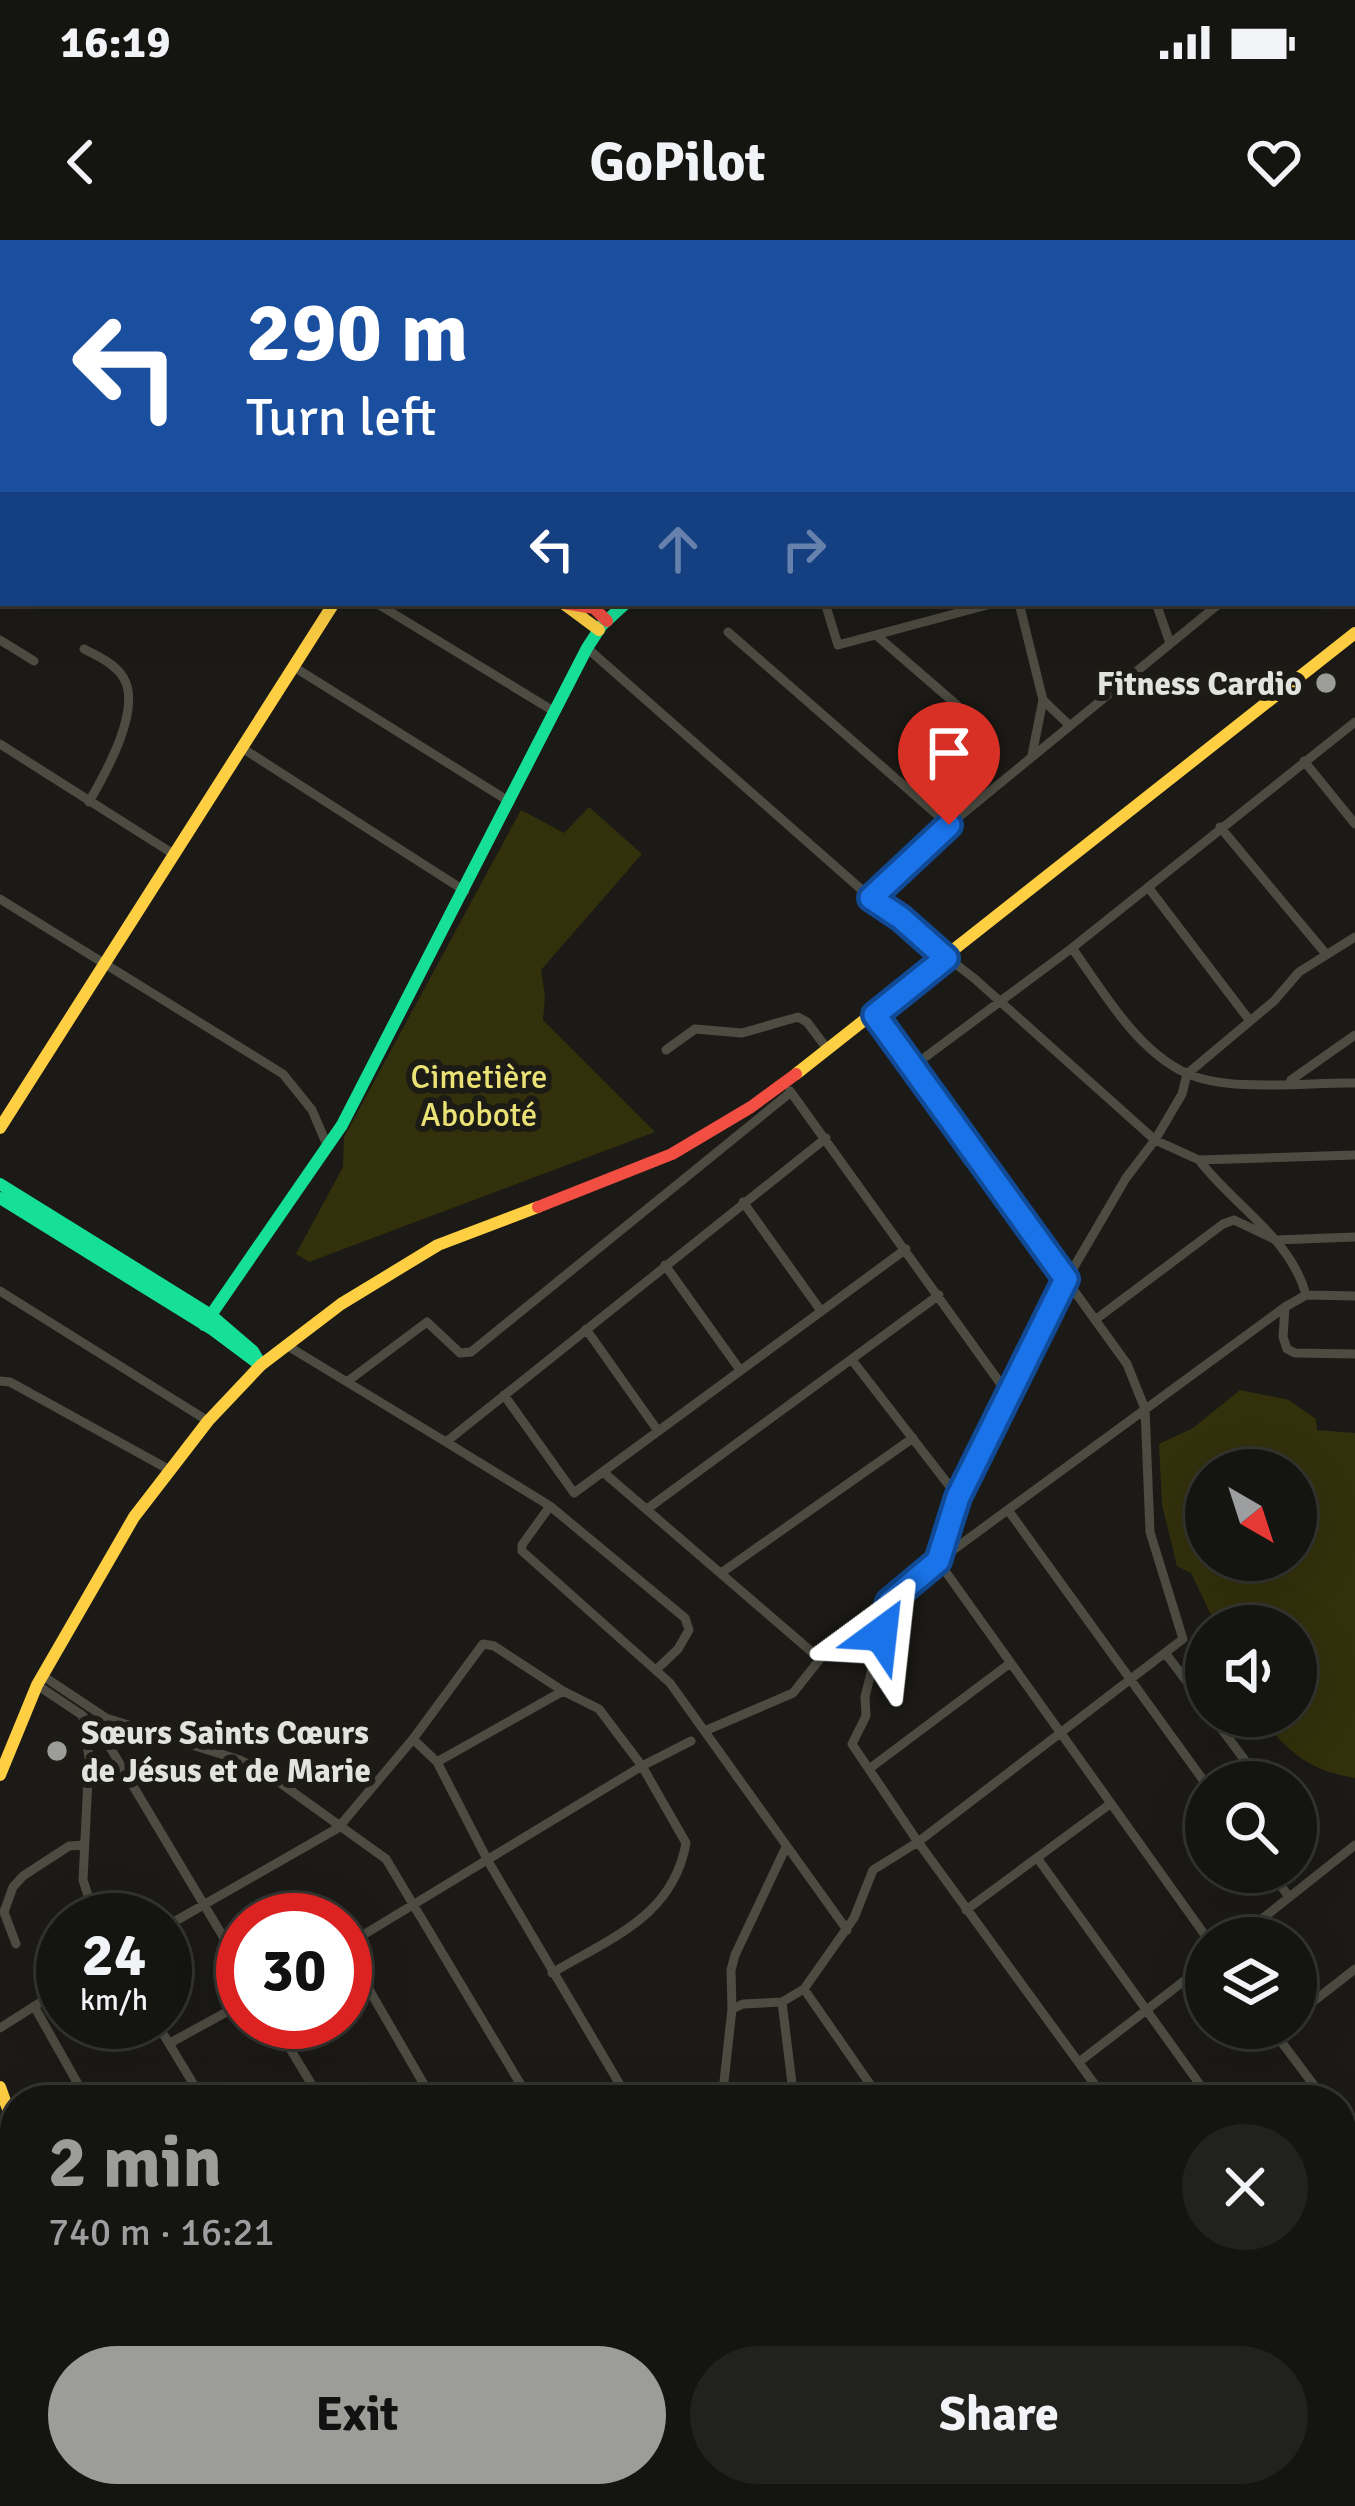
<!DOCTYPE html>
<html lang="en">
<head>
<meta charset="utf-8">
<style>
  body { margin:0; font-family:Signika,sans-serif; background:#21211e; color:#f1f3f6; height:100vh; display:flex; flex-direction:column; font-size:45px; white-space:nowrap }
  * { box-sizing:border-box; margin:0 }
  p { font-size:39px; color:#9d9e9f }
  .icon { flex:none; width:66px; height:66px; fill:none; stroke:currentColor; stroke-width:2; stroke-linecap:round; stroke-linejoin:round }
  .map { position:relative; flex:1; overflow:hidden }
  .drawer { position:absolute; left:0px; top:1845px; width:1356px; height:423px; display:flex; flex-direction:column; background:#141410; border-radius:48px 48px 0 0; box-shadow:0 12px 48px #0002,0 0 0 3px #333330 }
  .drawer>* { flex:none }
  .top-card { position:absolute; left:0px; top:0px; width:1356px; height:366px; box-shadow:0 12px 48px #0002,0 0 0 3px #333330; background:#1a4fa0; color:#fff; overflow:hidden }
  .needle { width:78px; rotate:141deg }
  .fabs { position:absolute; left:1185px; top:1209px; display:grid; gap:24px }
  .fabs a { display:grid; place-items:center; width:132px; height:132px; border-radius:50%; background:#141410; box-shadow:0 12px 48px #0002,0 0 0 3px #333330; font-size:60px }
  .speed { position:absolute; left:36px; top:1653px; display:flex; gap:24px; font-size:60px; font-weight:700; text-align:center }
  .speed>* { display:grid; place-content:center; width:156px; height:156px; border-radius:50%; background:#141410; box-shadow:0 12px 48px #0002,0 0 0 3px #333330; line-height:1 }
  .speed small { font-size:30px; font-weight:400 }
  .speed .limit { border:18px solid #d22; background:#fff; color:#111 }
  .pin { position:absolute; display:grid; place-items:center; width:102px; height:102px; color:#fff; margin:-123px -51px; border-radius:50% 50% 50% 0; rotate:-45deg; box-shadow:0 0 12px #0007 }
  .pin .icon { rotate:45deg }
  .me { position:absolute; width:132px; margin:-66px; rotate:30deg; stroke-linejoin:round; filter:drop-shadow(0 0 9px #0008) }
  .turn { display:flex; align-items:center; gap:42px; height:252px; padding:0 48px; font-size:54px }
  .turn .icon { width:156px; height:156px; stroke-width:2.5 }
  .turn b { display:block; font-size:84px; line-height:102px }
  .lanes { display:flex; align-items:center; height:114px; padding:0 48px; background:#0003; justify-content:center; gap:60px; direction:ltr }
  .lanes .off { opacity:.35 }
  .round { display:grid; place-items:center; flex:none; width:126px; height:126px; border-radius:63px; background:#21211e }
  .overview { display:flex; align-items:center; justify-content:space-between; height:204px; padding:0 48px }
  h1 { font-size:72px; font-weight:700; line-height:90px; color:#9c9c98 }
  .button { display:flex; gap:24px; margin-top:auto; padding:24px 48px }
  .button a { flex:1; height:138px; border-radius:72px; background:#9c9c98; color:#111; font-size:48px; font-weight:700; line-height:138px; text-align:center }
  .button a+a { background:#21211e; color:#f1f3f6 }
  .status { display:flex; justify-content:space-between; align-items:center; height:84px; padding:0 60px; background:#141410; direction:ltr }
  .status svg { height:33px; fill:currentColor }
  header { display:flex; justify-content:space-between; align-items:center; height:156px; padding:0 48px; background:#141410; font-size:54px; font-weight:700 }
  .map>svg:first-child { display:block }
</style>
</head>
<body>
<div class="status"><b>16:19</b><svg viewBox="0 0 49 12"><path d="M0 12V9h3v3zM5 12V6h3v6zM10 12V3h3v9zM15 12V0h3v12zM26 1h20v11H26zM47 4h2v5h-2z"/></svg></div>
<header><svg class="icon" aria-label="back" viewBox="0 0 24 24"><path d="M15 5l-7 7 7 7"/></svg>GoPilot<svg class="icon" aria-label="heart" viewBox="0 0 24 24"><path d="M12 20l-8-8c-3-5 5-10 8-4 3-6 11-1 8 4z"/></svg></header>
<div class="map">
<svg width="1355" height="2266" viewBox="0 0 1355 2266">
  <rect width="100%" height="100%" fill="#1b1a16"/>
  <path fill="#33300c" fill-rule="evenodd" d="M 589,567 L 642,614 L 541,730 L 545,756 L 543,780 L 655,892 L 309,1022 L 296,1014 L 343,927 L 344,897 L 521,570 L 564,593 Z
    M 1240,1150 L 1289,1160 L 1316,1179 L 1317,1190 L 1355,1193 L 1355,1538 C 1311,1531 1286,1512 1261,1476 L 1296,1476 L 1296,1386 L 1234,1386 L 1231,1377 L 1214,1381 L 1191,1333 L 1177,1326 L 1162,1265 L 1159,1204 L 1193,1188 ZM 1206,1230 L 1296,1230 L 1296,1320 L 1206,1320 Z
    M 723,2253 L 887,2253 L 877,2266 L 742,2266 Z"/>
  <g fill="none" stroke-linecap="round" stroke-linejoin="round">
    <path stroke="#4d4c42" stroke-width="9" d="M 175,0 L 179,3
      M 287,0 L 290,3
      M 421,0 L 423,3
      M 830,0 L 833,3
      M 961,0 L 963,3
      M 1091,0 L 1095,3
      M 1218,0 L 1219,3
      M 251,3 L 255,0
      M 809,3 L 813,0
      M 1047,3 L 1055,0
      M 1114,3 L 1115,0
      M 1235,3 L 1239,0
      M 0,9 L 3,11
      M 1353,36 L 1355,35
      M 0,170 L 3,172
      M 1353,257 L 1355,256
      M 0,328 L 3,330
      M 0,360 L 3,354
      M 376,363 L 555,472
      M 825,363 L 838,405 L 995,363
      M 1019,363 L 1043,460 L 1032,515
      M 1156,363 L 1170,403
      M 728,392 L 949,585
      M 876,395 L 958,466
      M 0,400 L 34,421
      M 587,408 L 871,658 L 975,739 L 1155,900 L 1199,920 L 1355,915
      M 84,409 C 99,417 114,423 123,437 C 143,468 105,534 89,562
      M 294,427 L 510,562
      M 1043,460 L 1069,485
      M 0,504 L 175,615
      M 242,508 L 465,651
      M 1304,521 L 1355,584
      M 1220,587 L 1326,714
      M 1148,647 L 1250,781
      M 871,658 L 949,585 L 1220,363
      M 0,659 L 283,834 L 312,870 L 327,905
      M 1072,708 C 1103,751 1136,810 1186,833 C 1229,853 1307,842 1355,843
      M 875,775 L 1127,1124 L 1145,1169 L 1150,1292 L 1183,1399 L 918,1602 L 1106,1860
      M 666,810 L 695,789 L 742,793 L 798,777 L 807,782 L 828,810
      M 912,827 L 1072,708 L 1355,482
      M 1291,840 L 1355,795
      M 790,851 L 1008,1154
      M 1199,920 C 1234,966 1291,998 1306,1055
      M 743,962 L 821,1071
      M 665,1025 L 740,1130
      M 0,1051 L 208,1181
      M 1285,1067 L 1283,1097 L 1287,1109 L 1295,1113 L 1355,1114
      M 1095,1080 L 1223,984 L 1234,980 L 1276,1000 L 1355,997
      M 586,1089 L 658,1191
      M 286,1105 L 446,1202 L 826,898
      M 852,1120 L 958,1257
      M 0,1141 L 10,1142 L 168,1229
      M 348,1141 L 427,1082 L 460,1113 L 471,1112 L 791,852
      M 504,1155 L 574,1253 L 906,1009
      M 446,1202 L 550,1266 L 685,1378 L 689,1390 L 678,1409 L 657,1429
      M 603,1232 L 820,1419
      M 550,1266 L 522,1305 L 522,1311 L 670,1443 L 847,1690
      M 647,1269 L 939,1055
      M 1008,1270 L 1206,1544
      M 721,1333 L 913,1198
      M 1166,1414 L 1206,1467
      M 43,1436 L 106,1478 L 240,1520 L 265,1532 L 386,1619 L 530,1860
      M 37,1445 L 82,1475 L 108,1504 L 243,1730
      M 1212,1476 L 1261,1542
      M 83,1479 L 89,1517 L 83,1640 L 96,1680
      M 707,1490 L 793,1453 L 820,1419 L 938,1321 L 1285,1067 L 1306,1055 L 1355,1056
      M 413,1499 L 483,1404 L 494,1406 L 563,1451
      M 437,1522 L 488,1621 L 629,1860
      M 869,1529 L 1009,1424
      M 1038,1619 L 1211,1860
      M 1271,1632 L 1289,1657
      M 966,1670 L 1110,1564
      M 165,1687 L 338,1588 L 413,1499 L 437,1522 L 563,1451 L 599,1469 L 642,1526 L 686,1603 C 673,1677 610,1698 552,1733
      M 1207,1698 L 938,1321 L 958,1257 L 1008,1154 L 1067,1039 L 1126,938 L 1155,900 L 1182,854 L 1187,834 L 1274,761 L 1299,732 L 1355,697
      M 1238,1698 L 1355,1605
      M 16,1704 L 4,1672 L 13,1647 L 23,1636 L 69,1606 L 84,1605
      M 345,1706 L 642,1526 L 691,1501
      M 345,1708 L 433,1860
      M 804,1749 L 881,1860
      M 782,1762 L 794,1860
      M 34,1766 L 87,1860
      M 732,1769 L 731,1730 L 735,1715 L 786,1607
      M 1296,1775 L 1355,1729
      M 156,1782 L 203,1860
      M 274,1782 L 321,1860
      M 0,1788 L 63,1748
      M 1271,1788 L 1325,1860
      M 170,1803 L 243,1763
      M 1079,1822 L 1206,1724
      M 722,1860 L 732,1769 L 743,1764 L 782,1762 L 804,1749 L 854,1678 L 873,1630 L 918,1602 L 852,1504 L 866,1476 L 865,1457 L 888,1364
      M 1341,1882 L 1355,1900
      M 0,1977 L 15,1965
      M 0,2054 L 15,2118
      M 1355,2139 L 1346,2149 L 1355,2163
      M 45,2253 L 48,2266
      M 151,2253 L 153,2266
      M 324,2253 L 332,2266
      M 433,2253 L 441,2266
      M 554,2253 L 561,2266
      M 1058,2253 L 1065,2266
      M 1167,2253 L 1177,2266
      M 1326,2253 L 1332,2266
      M 249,2266 L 272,2253
      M 521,2266 L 544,2253
      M 674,2266 L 675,2253
      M 1002,2266 L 1022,2253"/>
    <path stroke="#16e098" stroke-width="12" d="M 1353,158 L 1355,157
      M 0,944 L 211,1075 L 253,1111 L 261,1125
      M 0,958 L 213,1090 L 260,1125
      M 204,1085 L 342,885 L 587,408 L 602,385 L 626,363
      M 1341,2008 L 1355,1997
      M 967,2266 L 988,2253"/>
    <path stroke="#ffcf43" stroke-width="12" d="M 564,364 L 599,390
      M 796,834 L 1355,393
      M 0,888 L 334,363
      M 0,1535 L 37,1445 L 134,1277 L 208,1181 L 261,1125 L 341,1064 L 438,1005 L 538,967
      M 0,1847 L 15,1889
      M 218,2253 L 226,2266"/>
    <path stroke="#f24e42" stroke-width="12" d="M 634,3 L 638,0
      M 563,363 L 594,368 L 607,381
      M 538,967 L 672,914 L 751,867 L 796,834"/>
  </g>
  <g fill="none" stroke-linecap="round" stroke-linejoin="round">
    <g stroke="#114b97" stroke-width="30">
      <path id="route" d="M 881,1394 L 889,1362 L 938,1321 L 958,1257 L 1066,1039 L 875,775 L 946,718 L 901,678 L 871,658 L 949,585"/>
    </g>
    <use href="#route" stroke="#1a73e8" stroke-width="21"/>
  </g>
  <g fill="#9c9c98" stroke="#1c1b15" stroke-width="4.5">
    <circle cx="1326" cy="443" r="12"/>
    <circle cx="57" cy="1511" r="12"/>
  </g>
  <g text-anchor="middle" stroke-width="12" stroke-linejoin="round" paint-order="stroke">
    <g font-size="33" font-weight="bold" fill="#e2e2de" stroke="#1c1b15" text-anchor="end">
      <text x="1302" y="455">Fitness Cardio</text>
      <text x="81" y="1504" text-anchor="start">Sœurs Saints Cœurs<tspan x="81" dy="38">de Jésus et de Marie</tspan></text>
    </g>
    <g font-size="33" fill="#ebe275" stroke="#1c1b15">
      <text x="479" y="848">Cimetière<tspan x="479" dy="38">Aboboté</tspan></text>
    </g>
  </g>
</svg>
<div class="fabs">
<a><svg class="needle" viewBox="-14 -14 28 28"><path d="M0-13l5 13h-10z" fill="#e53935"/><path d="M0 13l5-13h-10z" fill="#9d9e9f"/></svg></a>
<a><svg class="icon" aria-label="sound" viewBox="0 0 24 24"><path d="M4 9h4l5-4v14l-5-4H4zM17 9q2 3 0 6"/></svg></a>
<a><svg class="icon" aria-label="search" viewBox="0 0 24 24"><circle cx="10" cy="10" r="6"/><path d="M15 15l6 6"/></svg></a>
<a><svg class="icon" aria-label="layers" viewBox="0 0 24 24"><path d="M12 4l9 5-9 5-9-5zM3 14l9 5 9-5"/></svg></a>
</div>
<div class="speed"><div>24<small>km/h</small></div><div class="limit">30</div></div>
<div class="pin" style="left:949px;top:585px;background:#d93025"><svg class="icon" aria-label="arrive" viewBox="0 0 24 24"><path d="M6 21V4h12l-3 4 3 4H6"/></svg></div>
<svg class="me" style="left:881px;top:1394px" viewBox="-20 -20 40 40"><path d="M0-17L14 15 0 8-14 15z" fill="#1a73e8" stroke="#fff" stroke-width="4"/></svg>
<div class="top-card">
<div class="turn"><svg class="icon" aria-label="left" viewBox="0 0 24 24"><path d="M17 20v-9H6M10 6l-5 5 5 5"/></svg><div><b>290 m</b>Turn left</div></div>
<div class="lanes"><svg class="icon" aria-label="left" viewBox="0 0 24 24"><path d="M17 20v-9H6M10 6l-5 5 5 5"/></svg><svg class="icon off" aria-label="ahead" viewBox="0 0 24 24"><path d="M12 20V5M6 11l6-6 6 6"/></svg><svg class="icon off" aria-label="right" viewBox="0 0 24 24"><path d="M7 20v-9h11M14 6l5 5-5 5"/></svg></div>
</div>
<section class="drawer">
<div class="overview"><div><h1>2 min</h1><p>740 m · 16:21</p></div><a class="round"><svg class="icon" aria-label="close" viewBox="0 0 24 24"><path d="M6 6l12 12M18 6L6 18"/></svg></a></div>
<div class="button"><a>Exit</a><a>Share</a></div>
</section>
</div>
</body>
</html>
